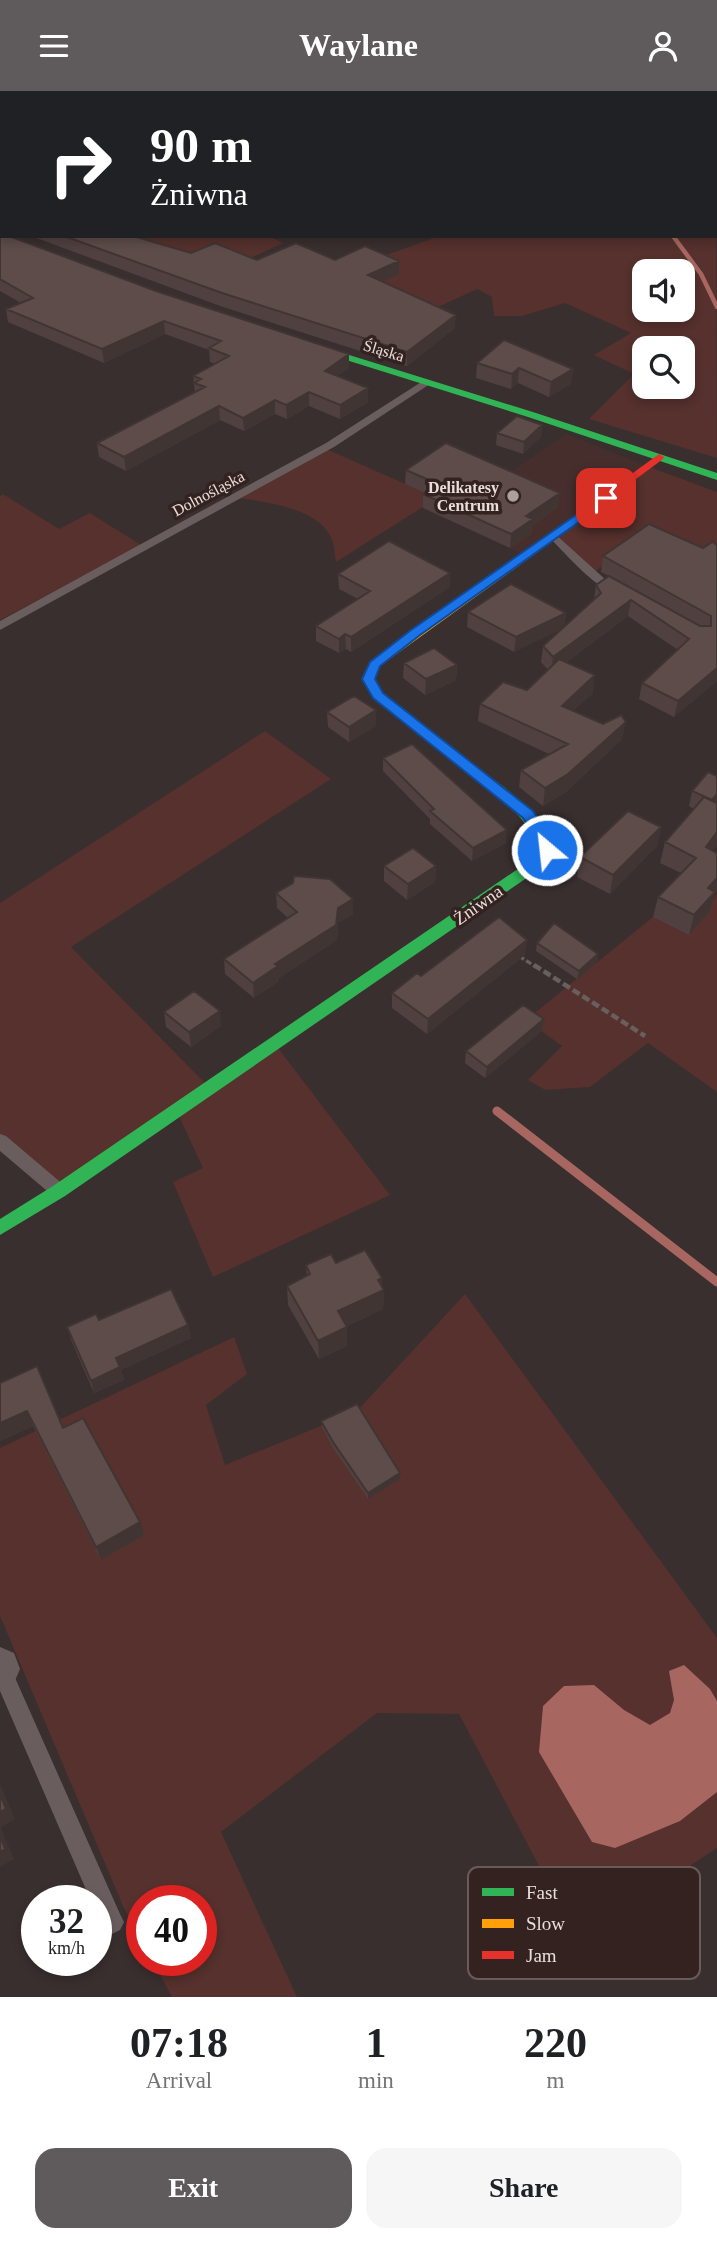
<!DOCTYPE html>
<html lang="en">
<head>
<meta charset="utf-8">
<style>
  body { margin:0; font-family:"Times New Roman",serif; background:#f6f6f6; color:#202124; height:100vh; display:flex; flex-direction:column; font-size:26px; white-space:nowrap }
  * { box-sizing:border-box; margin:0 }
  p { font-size:23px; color:#757577 }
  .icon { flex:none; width:38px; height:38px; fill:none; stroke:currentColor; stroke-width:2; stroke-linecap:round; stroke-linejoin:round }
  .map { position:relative; height:1906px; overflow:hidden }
  .drawer { display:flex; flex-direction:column; background:#fff; flex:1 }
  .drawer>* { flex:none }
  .top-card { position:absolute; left:0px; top:0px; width:718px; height:147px; box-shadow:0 4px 10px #0003; background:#202124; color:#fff; overflow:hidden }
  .tools { position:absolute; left:632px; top:168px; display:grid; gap:14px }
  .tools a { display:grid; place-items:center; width:63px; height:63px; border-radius:14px; background:#fff; box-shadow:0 4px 10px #0003; font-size:35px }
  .speed { position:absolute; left:21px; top:1794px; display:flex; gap:14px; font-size:35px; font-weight:700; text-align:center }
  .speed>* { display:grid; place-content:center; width:91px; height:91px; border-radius:50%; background:#fff; box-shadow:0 4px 10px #0003; line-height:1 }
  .speed small { font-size:18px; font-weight:400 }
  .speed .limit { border:10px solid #d22; background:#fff; color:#111 }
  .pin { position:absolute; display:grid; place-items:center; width:60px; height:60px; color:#fff; margin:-30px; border-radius:14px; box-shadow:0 4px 10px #0006 }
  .me { position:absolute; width:77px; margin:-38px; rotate:332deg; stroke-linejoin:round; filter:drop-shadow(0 0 5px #0008) }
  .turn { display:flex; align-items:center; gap:24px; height:147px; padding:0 35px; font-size:32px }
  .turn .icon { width:91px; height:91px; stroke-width:2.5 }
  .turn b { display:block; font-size:49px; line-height:60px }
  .eta { display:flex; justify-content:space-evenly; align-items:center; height:119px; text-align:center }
  .eta b { font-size:42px; font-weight:700; line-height:49px }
  .action { display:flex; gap:14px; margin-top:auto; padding:14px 35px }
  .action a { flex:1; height:80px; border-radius:21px; background:#5f5a5b; color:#fff; font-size:28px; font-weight:700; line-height:80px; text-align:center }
  .action a+a { background:#f6f6f6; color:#202124 }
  header { display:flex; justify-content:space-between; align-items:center; height:91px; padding:0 35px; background:#5f5a5b; color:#fff; font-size:32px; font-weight:700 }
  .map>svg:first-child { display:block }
</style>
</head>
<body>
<header><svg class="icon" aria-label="menu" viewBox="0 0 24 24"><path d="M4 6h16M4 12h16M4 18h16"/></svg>Waylane<svg class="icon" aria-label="person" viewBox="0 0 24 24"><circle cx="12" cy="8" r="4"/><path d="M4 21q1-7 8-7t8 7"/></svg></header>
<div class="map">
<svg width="717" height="1906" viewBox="0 0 717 1906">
  <rect width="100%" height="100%" fill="#392f2e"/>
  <path fill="#462e2c" d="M 566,343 L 647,375 L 526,465 L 444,427 Z"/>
  <path fill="#56312d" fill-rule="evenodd" d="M 196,0 L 519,0 L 501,2 Z
    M 716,35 L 717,367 L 589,328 L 634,283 L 594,264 L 631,242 L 565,212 L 522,225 L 494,225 L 492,206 L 477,198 L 438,216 L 382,190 L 398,183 L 365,168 L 386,164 L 440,145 L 716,145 ZM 644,180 L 682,180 L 682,219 L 644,219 ZM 644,257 L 682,257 L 682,296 L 644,296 Z
    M 135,145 L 268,145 L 283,152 L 246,169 L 189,169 L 124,149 Z
    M 324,357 L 437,407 L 336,471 C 335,464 334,455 332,449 C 320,416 263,411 233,406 Z
    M 647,375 L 717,401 L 717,471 L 648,441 L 593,482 L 554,445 Z
    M 3,403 L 59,438 L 90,422 L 141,454 L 0,529 L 0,405 Z
    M 265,640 L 331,688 L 71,856 L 210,997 L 275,953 L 390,1104 L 213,1186 L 173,1091 L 203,1077 L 177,1021 L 59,1100 L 0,1050 L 0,812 Z
    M 717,802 L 717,1001 L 648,952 L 590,996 L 545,999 L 528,989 L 562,955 L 526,929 L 653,826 L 707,820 Z
    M 465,1203 L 717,1547 L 717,1757 L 578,1849 L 459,1623 L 377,1622 L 221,1741 L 297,1906 L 172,1906 L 152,1869 L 201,1869 L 201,1810 L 142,1810 L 142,1850 L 123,1815 L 0,1525 L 0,1357 L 234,1246 L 247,1283 L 206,1314 L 225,1374 L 357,1320 Z"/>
  <path fill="#a76760" d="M 684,1574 L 710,1598 L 717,1610 L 717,1701 L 680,1730 L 615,1757 L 592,1751 L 539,1661 L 543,1615 L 564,1595 L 594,1594 L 624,1619 L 650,1634 L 670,1622 L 674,1609 L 669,1580 Z"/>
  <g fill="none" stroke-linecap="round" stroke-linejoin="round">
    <path stroke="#a76760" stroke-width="4.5" d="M 673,145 L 701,183 L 717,216"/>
    <path stroke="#a76760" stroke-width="9" d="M 497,1020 L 717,1191"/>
    <path stroke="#685f5e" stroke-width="3.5" stroke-dasharray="6 2.5" stroke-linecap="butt" d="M 519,865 L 536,876"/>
    <path stroke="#685f5e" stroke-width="4.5" stroke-dasharray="8 3.5" stroke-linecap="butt" d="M 534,874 L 645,945"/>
    <path fill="#695e5d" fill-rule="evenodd" d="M 426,288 L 431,291 L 430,293 L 334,356 L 0,539 L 0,530 L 326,352 Z
      M 554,442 L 606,489 L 623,497 L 623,503 C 601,505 566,463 550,447 L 550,443 Z
      M 0,1043 L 6,1045 L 65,1095 L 68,1100 L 65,1105 L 59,1107 L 53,1105 L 0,1060 Z
      M 1,1567 L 8,1571 L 120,1823 L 124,1831 L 120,1839 L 112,1843 L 104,1839 L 96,1822 L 96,1810 L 91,1810 L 0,1600 Z"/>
    <path fill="#695e5d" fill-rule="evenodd" d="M 243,0 L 258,0 L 259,2 L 244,2 Z
      M 0,1556 L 14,1562 L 20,1578 L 14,1592 L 0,1598 Z"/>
    <path fill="#30b455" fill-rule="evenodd" d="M 295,249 L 301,249 L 536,322 L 717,382 L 717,389 L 528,326 L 295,253 Z
      M 462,667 L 504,696 L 528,717 L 546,741 L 554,759 L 544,775 L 65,1105 L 0,1144 L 0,1128 L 53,1095 L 534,767 L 540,759 C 525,720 489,699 457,674 L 455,671 Z"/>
    <path fill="#ff9f0a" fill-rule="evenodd" d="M 531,458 L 535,459 L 535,463 L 380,575 L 375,588 L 383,602 L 469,671 L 467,674 L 457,674 L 373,607 L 363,588 L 371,570 Z"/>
    <path fill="#e5322d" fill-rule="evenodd" d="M 659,363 L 664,366 L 663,368 L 535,463 L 527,463 L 527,459 Z"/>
  </g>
  <path fill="#504140" d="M 0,142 L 349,277 L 337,285 L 368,311 L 340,328 L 309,315 L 287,328 L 275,323 L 244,340 L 220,329 L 126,380 L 99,366 L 97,352 L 195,301 L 193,285 L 215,273 L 210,271 L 209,259 L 165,243 L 104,272 L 8,231 L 6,218 L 21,212 L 0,200 Z
    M 31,145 L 133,145 L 191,162 L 257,169 L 335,169 L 399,183 L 382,190 L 455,237 L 407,275 L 223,216 Z
    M 477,272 L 573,278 L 571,293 L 549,306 L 518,292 L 511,298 L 476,287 Z
    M 542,334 L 541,346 L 523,363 L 496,354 L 497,342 Z
    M 406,379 L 558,416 L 532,435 L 531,443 L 510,457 L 423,417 L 423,403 L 425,402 L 405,393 Z
    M 703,457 L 717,590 L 674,626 L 639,608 L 642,592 L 678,559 L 628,525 L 567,571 L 593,602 L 573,620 L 622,648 L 566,701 L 543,715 L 519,696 L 521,679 L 549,663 L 478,630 L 480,613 L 527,599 L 548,579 L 541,571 L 543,555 L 561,538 L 514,561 L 467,536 L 468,521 L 566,522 L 564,536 L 594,508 L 596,494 L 609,485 L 601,481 L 603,465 Z
    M 450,482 L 450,496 L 351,561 L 346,558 L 339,562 L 316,550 L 316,535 L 358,508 L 339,498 L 338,483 Z
    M 404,572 L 457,574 L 456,589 L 425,604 L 403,587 Z
    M 376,619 L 376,635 L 349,651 L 328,636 L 327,621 Z
    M 383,667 L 506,752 L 472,770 L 430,733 L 430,728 L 383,680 Z
    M 708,681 L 713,760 L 714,805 L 709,821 L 689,844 L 653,826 L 658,806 L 681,782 L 660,772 L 665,751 L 694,718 L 689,715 L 692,700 Z
    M 661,736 L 657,755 L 610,803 L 577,786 L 580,766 Z
    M 384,775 L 436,775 L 435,791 L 407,809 L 384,790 Z
    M 276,802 L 353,808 L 353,823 L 338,832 L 337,849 L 279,887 L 279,890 L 254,907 L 225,883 L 224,868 L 288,827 L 277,817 Z
    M 537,852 L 598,863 L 597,871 L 577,888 L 536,860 Z
    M 525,864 L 427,943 L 392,917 L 392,902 L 421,885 Z
    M 164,921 L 221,935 L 191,956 L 166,936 Z
    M 544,928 L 542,940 L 485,987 L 465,972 L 466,960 Z
    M 336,1172 L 382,1196 L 384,1199 L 383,1218 L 347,1235 L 347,1255 L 319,1268 L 288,1214 L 287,1195 L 307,1185 L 306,1174 Z
    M 99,1229 L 188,1234 L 191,1247 L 121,1279 L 124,1289 L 94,1302 L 71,1249 L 67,1236 Z
    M 0,1292 L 63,1337 L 144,1444 L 101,1469 L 33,1335 L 0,1350 Z
    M 321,1330 L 400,1382 L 400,1388 L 368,1408 L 333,1357 L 322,1336 Z"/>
  <path fill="#413534" d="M 12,0 L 41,0 L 34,2 L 5,2 Z
    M 399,170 L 399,183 L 368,197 L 368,184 Z
    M 456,224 L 455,237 L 407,275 L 407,261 Z
    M 164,230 L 165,243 L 104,272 L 102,258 Z
    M 349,263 L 349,277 L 325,293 L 325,280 Z
    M 519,277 L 518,292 L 511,298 L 512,283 Z
    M 573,278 L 571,293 L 549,306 L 551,291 Z
    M 368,297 L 368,311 L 340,328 L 340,314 Z
    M 309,301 L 309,315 L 287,328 L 286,314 Z
    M 275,309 L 275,323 L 244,340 L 243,327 Z
    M 219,315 L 220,329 L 126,380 L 124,366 Z
    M 542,334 L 541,346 L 523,363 L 524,351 Z
    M 560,402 L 558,416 L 532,435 L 531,443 L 510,457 L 511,443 L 526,425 Z
    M 450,482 L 450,496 L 351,561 L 351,546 Z
    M 631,509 L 628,525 L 551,583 L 553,566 Z
    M 566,522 L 564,537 L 514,561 L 516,546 Z
    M 345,543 L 346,558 L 339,562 L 339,548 Z
    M 457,574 L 456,589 L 425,604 L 426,588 Z
    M 717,577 L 717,590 L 674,626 L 678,610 Z
    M 595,584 L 593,602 L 560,632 L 562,615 Z
    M 376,619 L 376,635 L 349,651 L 349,636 Z
    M 626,631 L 622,648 L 566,701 L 543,715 L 545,697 Z
    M 717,703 L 717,714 L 712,709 Z
    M 661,736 L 657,755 L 610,803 L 613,784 Z
    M 507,739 L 506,752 L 472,770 L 473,757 Z
    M 717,741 L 717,754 L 701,777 L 706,756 Z
    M 436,775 L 435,791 L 407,809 L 408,793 Z
    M 717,787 L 717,801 L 714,805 L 709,821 L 689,844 L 694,824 L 708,797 Z
    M 353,808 L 353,823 L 338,832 L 337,849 L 279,887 L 279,890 L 254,907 L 253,892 L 338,817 Z
    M 527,849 L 525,864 L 427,943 L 428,928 Z
    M 598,863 L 597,871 L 577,888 L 579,880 Z
    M 220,920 L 221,935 L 191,956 L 189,941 Z
    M 544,928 L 542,940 L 485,987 L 487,976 Z
    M 382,1187 L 382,1199 L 384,1199 L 383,1218 L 338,1239 L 338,1220 L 378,1189 Z
    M 188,1234 L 191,1247 L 121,1279 L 124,1289 L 94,1302 L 91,1290 L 116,1267 Z
    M 347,1236 L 347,1255 L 319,1268 L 318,1250 Z
    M 27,1320 L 33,1335 L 0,1350 L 0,1332 Z
    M 400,1382 L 400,1388 L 368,1408 L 368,1402 Z
    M 140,1431 L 144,1444 L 101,1469 L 96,1456 Z
    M 0,1693 L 15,1728 L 1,1737 L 14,1768 L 0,1776 Z"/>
  <path fill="#5d4c4a" stroke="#413534" stroke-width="2" d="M 0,0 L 12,0 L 0,3 Z
    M 112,0 L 193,0 L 197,2 L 111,2 L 109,1 Z
    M 2,46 L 2,130 L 0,127 L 0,51 Z
    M 0,142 L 2,143 L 2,145 L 9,145 L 156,200 L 349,263 L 325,280 L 368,297 L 340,314 L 309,301 L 286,314 L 275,309 L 243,327 L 219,315 L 124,366 L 97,352 L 205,296 L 194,292 L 201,288 L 193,285 L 229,265 L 209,257 L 221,250 L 164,230 L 102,258 L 6,218 L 33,207 L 0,188 Z
    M 64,145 L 133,145 L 191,162 L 215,152 L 257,169 L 296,152 L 335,169 L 365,155 L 399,170 L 368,184 L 456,224 L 407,261 L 222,202 Z
    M 504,249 L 573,278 L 551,291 L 519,277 L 512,283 L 477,272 Z
    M 517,325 L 542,334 L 524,351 L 497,342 Z
    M 446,352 L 560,402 L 526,425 L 533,428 L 511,443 L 423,403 L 438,393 L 406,379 Z
    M 649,433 L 703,457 L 712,451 L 717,454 L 717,577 L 678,610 L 642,592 L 689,548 L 631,509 L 553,566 L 543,555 L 601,502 L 596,494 L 609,485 L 700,535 L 711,535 L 711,525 L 603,465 Z
    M 389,450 L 450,482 L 351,546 L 345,543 L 339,548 L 316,535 L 370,500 L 338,483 Z
    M 511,493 L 566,522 L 516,546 L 468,521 Z
    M 434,557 L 457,574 L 426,588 L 404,572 Z
    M 559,568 L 595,584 L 562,615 L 603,633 L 621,624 L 626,631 L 568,683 L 545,697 L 521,679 L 568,653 L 480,613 L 503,591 L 527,599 Z
    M 354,605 L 376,619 L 349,636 L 327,621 Z
    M 412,653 L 507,739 L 473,757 L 430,720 L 434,718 L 383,667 Z
    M 708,681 L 717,685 L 717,703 L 712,709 L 692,700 Z
    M 704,706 L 717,712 L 717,741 L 706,756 L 717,762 L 717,787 L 708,797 L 715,801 L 694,824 L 658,806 L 696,767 L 665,751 Z
    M 628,720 L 661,736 L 613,784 L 580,766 Z
    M 413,757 L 436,775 L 408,793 L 384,775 Z
    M 294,785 L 330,788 L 353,808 L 338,817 L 336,834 L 275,873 L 278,875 L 253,892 L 224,868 L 297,821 L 276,802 L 293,792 Z
    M 499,826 L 527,849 L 428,928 L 392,902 L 417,882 L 421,885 Z
    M 554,832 L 598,863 L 579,880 L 537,852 Z
    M 194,900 L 220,920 L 189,941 L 164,921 Z
    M 523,914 L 544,928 L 487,976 L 466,960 Z
    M 365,1159 L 382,1187 L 378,1189 L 384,1199 L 338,1220 L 347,1236 L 318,1250 L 287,1195 L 310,1183 L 306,1174 L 331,1163 L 336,1172 Z
    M 171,1198 L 188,1234 L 116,1267 L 120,1276 L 91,1290 L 67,1236 L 96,1223 L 99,1229 Z
    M 37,1275 L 63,1337 L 83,1327 L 140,1431 L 96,1456 L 27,1320 L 0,1332 L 0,1292 Z
    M 357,1313 L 400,1382 L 368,1402 L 333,1351 L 321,1330 Z
    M 0,1703 L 6,1718 L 0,1721 Z
    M 0,1745 L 5,1758 L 0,1761 Z"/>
  <path fill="#1a73e8" stroke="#114b97" stroke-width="2" d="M 606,403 L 610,404 L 610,409 L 420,544 L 380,575 L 375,588 L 383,602 L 533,720 L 550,745 L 555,759 L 547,764 L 542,762 L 536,746 L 523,727 L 373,607 L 362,588 L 370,571 L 411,539 Z"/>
  <circle fill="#aca09f" stroke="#33221f" stroke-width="2.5" cx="513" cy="405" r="7"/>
  <g text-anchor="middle" stroke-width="7" stroke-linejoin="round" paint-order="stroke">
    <g font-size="16" fill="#eadddc" stroke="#33221f">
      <text transform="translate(384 259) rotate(17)" y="6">Śląska</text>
      <text transform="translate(208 402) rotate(-28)" y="6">Dolnośląska</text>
    </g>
    <g font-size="16" font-weight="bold" fill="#eadddc" stroke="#33221f" text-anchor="end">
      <text x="499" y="402">Delikatesy<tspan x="499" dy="18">Centrum</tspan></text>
    </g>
    <g font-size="18" fill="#eadddc" stroke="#33221f">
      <text transform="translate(478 814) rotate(-35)" y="6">Żniwna</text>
    </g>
  </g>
  <rect x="468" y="1776" width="232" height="112" rx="10" fill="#33221f" stroke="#6a5a58" stroke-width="2"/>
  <rect x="482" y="1797" width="32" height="8" fill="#30b455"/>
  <rect x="482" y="1828" width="32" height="9" fill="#ff9f0a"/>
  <rect x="482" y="1860" width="32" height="8" fill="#e5322d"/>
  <g font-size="19" fill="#eadddc">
    <text x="526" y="1808">Fast</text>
    <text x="526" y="1839">Slow</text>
    <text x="526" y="1871">Jam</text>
  </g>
</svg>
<div class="tools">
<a><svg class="icon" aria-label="sound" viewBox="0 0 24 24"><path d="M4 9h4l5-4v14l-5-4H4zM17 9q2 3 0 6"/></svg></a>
<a><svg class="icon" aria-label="search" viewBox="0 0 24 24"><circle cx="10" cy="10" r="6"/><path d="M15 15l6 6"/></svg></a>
</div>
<div class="speed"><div>32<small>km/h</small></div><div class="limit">40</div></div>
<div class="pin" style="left:606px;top:407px;background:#d93025"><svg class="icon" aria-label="arrive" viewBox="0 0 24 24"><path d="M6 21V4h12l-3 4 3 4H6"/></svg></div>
<svg class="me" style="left:547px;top:759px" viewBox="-20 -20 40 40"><circle r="17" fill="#1a73e8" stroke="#fff" stroke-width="3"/><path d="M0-11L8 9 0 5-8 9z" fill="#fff"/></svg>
<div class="top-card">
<div class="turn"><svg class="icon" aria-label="right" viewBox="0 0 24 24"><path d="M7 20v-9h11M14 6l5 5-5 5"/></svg><div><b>90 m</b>Żniwna</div></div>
</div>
</div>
<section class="drawer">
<div class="eta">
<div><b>07:18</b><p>Arrival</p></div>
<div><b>1</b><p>min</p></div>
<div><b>220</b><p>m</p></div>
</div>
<div class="action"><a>Exit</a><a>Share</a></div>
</section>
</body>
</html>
